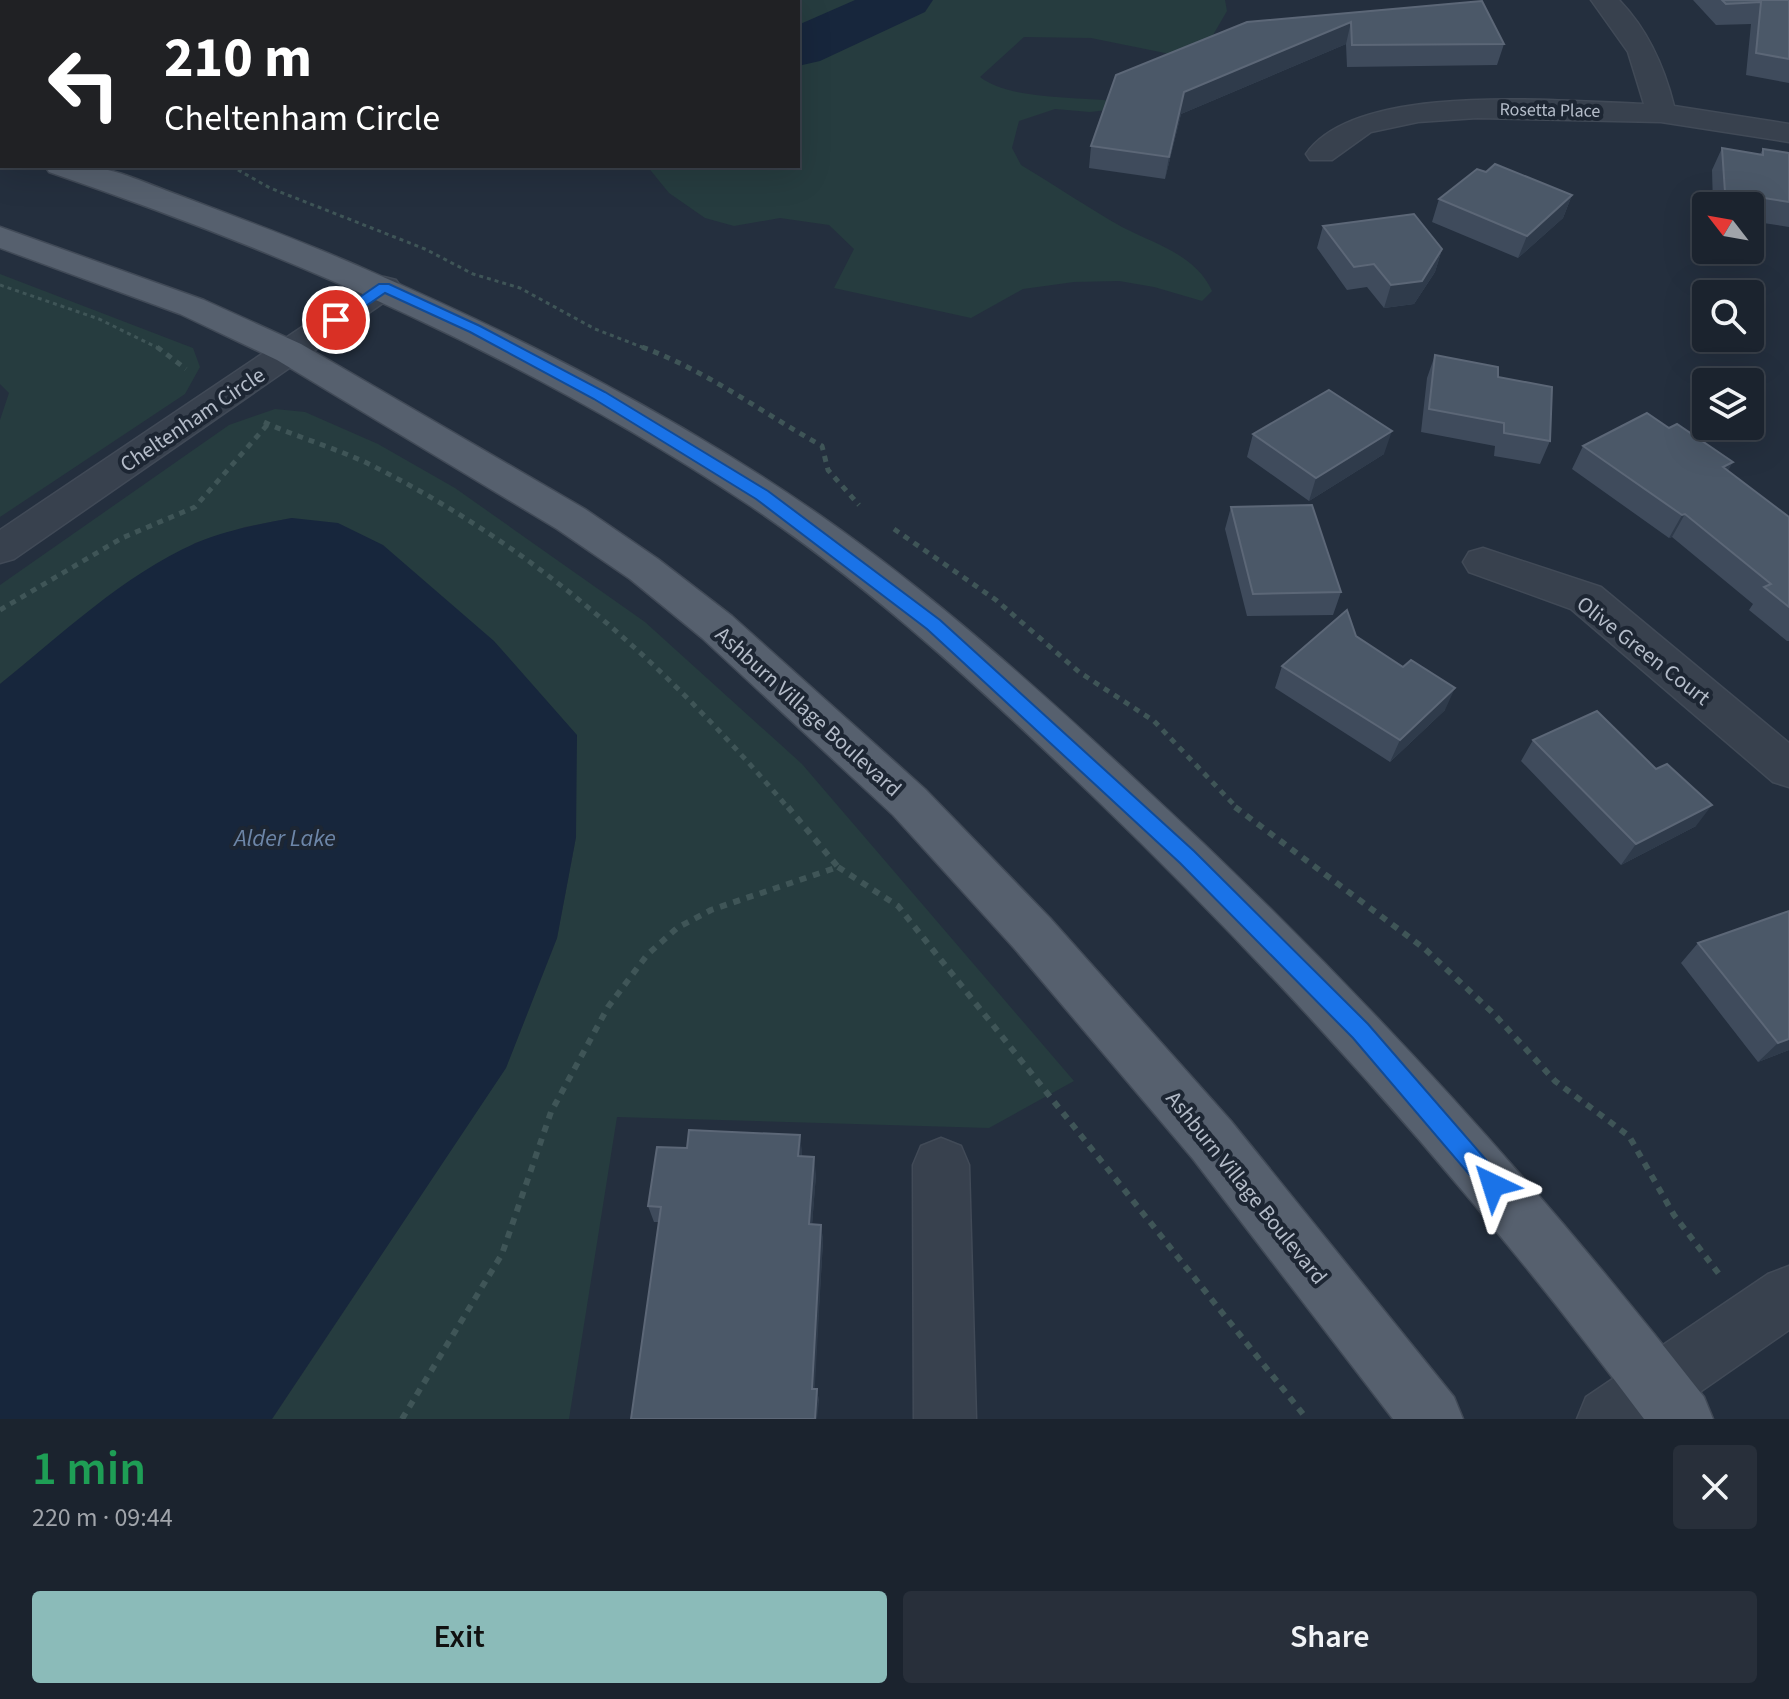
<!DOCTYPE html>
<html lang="en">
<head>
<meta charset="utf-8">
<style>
  body { margin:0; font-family:"Source Sans 3",sans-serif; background:#282f3a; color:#f1f3f6; height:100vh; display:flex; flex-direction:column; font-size:30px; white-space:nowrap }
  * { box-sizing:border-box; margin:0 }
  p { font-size:26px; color:#a0a4aa }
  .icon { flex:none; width:44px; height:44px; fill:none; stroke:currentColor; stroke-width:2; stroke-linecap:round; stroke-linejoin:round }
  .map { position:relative; height:1419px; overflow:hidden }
  .side { display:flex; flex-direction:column; background:#1b232e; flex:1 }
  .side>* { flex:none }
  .hud { position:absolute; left:0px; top:0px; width:800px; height:168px; box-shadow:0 8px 32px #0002,0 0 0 2px #39404a; background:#202124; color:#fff; overflow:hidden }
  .needle { width:52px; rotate:301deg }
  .buttons { position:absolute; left:1692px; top:192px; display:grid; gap:16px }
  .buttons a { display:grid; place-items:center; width:72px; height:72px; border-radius:8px; background:#1b232e; box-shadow:0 8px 32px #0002,0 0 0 2px #39404a; font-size:40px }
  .pin { position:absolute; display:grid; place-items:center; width:68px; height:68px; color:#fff; margin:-34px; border:4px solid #fff; border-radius:50%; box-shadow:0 2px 8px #0007 }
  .me { position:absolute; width:88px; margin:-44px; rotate:319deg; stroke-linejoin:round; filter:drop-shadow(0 0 6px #0008) }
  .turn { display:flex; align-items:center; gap:28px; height:168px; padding:0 32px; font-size:36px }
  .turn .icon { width:104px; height:104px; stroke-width:2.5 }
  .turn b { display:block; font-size:56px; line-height:68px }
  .round { display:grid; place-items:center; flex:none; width:84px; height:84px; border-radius:8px; background:#282f3a }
  .overview { display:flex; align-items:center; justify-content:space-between; height:136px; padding:0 32px }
  h1 { font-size:48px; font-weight:600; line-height:60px; color:#1e9e55 }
  .cta { display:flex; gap:16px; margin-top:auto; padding:16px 32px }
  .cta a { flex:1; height:92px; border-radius:8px; background:#8bbbb9; color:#111; font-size:32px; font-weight:600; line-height:92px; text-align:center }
  .cta a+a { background:#282f3a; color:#f1f3f6 }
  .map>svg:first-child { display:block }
</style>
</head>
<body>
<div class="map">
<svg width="1789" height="1419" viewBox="0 0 1789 1419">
  <rect width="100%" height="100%" fill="#242f3e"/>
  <path fill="#263c3f" d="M 0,0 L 314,0 L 2,2 L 2,127 Z
    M 724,0 L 1225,0 L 1227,11 L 1213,35 L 1220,55 L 1170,54 L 1091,38 L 1024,37 L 980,77 C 1011,101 1080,96 1120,102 L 1116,109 L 1090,112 L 1055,109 L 1019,121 L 1012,148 L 1021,165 C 1055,185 1088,208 1122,227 C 1155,244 1196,255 1212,291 L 1202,301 L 1154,287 L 1119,281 L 1074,282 L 1023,289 L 971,318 L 834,288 L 854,249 L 829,225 L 780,218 L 734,226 L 705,218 L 669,193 L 647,166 L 798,166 L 798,2 L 719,2 Z
    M 0,274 L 193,348 L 200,367 L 185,394 L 0,517 L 0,420 L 9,393 L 0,384 Z
    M 275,409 L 305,412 L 378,444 L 455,488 L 645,622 L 802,764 L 1074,1081 L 989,1128 L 617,1117 L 569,1419 L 272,1419 L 506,1067 L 557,938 L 576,837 L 292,518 L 245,527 L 195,543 L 62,634 L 0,684 L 0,585 L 229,425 Z"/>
  <path fill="#17263c" d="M 292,518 L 338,523 L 383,545 L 494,641 L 577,735 L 576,837 L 557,938 L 506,1068 L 272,1419 L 0,1419 L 0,684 C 61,635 123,575 196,543 C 227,530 260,524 292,518 Z"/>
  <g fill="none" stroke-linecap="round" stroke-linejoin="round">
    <path fill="#17263c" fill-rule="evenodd" d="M 763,0 L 773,0 L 775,2 L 765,2 Z
      M 798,22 L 820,38 L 820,42 L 812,42 L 798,30 Z"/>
    <path fill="#17263c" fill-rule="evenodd" d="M 855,0 L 933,0 L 925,12 L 820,61 L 798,66 L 798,25 Z"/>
    <g stroke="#414a57" stroke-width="3">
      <path id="minor" d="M 1591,0 L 1619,0 C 1648,30 1664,66 1674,106 L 1789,124 L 1789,142 L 1661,122 L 1477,118 L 1418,122 L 1371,132 L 1332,160 L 1310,160 L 1306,154 C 1357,80 1563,102 1644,104 L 1628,52 Z
        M 384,277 L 396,280 L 401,287 L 396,294 L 14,559 L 0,563 L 0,530 L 372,280 Z
        M 1483,548 L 1601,587 L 1789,743 L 1789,787 L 1773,782 L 1571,609 L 1469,572 L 1463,562 L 1469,552 Z
        M 941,1138 L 961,1146 L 969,1165 L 976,1419 L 914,1419 L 913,1165 L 921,1146 Z
        M 1789,1266 L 1789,1330 L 1661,1419 L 1577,1419 L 1586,1397 L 1768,1274 Z"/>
    </g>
    <g stroke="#414a57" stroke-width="3">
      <path id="major" d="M 0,143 L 2,143 L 2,162 L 0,162 Z
        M 45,166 C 59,166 73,164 87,166 C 117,169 150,185 178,195 C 241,219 304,242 365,269 C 523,338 679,417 821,516 C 934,595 1037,688 1138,782 C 1344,972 1532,1176 1704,1397 L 1713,1419 L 1644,1419 C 1478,1197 1295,991 1096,799 C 987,694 875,590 749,505 C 532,360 295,256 49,172 Z
        M 0,227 L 204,300 L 301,344 L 585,509 L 658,559 L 732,616 L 925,789 L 1050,918 L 1231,1121 L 1454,1397 L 1463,1419 L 1393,1419 L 1193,1159 L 1014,948 L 893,815 L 702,638 L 630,579 L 557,529 L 277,360 L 180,314 L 0,248 Z"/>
    </g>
    <path stroke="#3f5557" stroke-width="3" stroke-dasharray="4 4" stroke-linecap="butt" d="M 231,166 L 270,188 L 425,249 L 473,274 L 520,288 L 595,329 L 647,349
      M 0,285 L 99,319 L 160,349"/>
    <path stroke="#3f5557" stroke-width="5" stroke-dasharray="6 6" stroke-linecap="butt" d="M 157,347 L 186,369
      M 642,347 C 707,371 761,412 822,446 L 828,470 L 859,505
      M 264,422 C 299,438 336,448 371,465 C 540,550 668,667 789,809
      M 894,529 L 996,600 L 1079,672 L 1154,721 L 1238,809
      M 0,610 L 122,538 L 195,507 L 268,424"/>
    <path stroke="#3f5557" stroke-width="6" stroke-dasharray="7 7" stroke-linecap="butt" d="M 1235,807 L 1425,949 L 1493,1013 L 1555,1081 L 1629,1136 L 1674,1215 L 1719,1274
      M 838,867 L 898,906 L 1307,1419
      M 402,1419 L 502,1254 L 551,1112 L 608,1007 L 647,955 L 677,928 L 711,910 L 838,867 L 788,807"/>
    <use href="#minor" fill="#38414e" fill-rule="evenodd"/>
    <use href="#major" fill="#56606e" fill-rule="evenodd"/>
  </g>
  <path fill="#3f4b5c" d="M 1693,0 L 1789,0 L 1789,83 L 1746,75 L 1751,24 L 1716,25 Z
    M 1482,1 L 1504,44 L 1497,65 L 1347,67 L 1346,44 L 1181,114 L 1165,179 L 1089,168 L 1091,146 L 1247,22 Z
    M 1722,148 L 1760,154 L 1763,149 L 1789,153 L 1789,227 L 1750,221 L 1750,206 L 1713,206 L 1712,170 Z
    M 1486,172 L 1572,195 L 1563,218 L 1518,258 L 1432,222 L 1439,199 Z
    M 1323,226 L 1442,249 L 1435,272 L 1414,304 L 1384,308 L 1367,287 L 1347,290 L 1317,248 Z
    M 1435,355 L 1498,377 L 1550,441 L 1540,464 L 1494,456 L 1495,446 L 1421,432 L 1427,378 Z
    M 1253,434 L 1384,454 L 1309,501 L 1247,457 Z
    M 1583,446 L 1728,471 L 1789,517 L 1789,641 L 1787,641 L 1749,610 L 1753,604 L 1672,537 L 1669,538 L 1572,469 Z
    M 1231,507 L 1341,592 L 1333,615 L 1247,616 L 1225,529 Z
    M 1356,636 L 1445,710 L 1390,762 L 1275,688 L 1282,666 Z
    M 1533,740 L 1696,826 L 1621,865 L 1521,761 Z
    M 1698,943 L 1789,1050 L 1758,1062 L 1681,963 Z
    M 800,1135 L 802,1157 L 816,1174 L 812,1224 L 821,1225 L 823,1241 L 814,1389 L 817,1389 L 819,1402 L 659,1222 L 654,1222 L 648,1206 L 687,1148 Z"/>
  <path fill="#2f3b4b" d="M 1351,22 L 1346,44 L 1181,114 L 1165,179 L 1169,157 L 1184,92 Z
    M 1572,195 L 1563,218 L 1518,258 L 1527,236 Z
    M 1442,249 L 1435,272 L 1414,304 L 1384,308 L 1391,285 Z
    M 1392,431 L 1384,454 L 1309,501 L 1316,478 Z
    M 1733,462 L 1720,485 L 1723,467 Z
    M 1685,514 L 1672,537 L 1669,538 L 1682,515 Z
    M 1455,688 L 1445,710 L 1390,762 L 1400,740 Z
    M 1712,805 L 1696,826 L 1621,865 L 1636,844 Z
    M 1789,1039 L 1789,1050 L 1758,1062 L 1778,1043 Z
    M 800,1135 L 802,1152 L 800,1173 L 798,1156 Z
    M 814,1157 L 816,1174 L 811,1240 L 809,1224 Z
    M 821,1225 L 823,1241 L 814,1402 L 812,1389 Z
    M 817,1389 L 819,1402 L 817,1419 L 815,1419 Z"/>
  <path fill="#4b5868" stroke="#5c6777" stroke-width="2" d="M 1722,0 L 1789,0 L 1789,59 L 1756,53 L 1761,2 L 1726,4 Z
    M 1482,1 L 1504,44 L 1352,45 L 1351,22 L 1184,92 L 1169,157 L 1091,146 L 1116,75 L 1247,22 Z
    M 1722,148 L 1763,155 L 1763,149 L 1789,153 L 1789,202 L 1725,192 Z
    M 1495,164 L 1572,195 L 1527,236 L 1439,199 L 1477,169 L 1486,172 Z
    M 1414,214 L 1442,249 L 1422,281 L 1391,285 L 1374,264 L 1354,267 L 1323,226 Z
    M 1435,355 L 1498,367 L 1498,377 L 1552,387 L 1550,441 L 1504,433 L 1504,423 L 1429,409 Z
    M 1329,390 L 1392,431 L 1316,478 L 1253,434 Z
    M 1647,413 L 1669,428 L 1677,424 L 1733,462 L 1723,467 L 1789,517 L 1789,607 L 1764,587 L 1771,584 L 1685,514 L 1682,515 L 1583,446 Z
    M 1312,505 L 1341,592 L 1253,594 L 1231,507 Z
    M 1347,610 L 1356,636 L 1403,667 L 1411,660 L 1455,688 L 1400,740 L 1282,666 Z
    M 1597,711 L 1656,769 L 1667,764 L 1712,805 L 1636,844 L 1533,740 Z
    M 1789,911 L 1789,1039 L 1778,1043 L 1698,943 Z
    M 689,1130 L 800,1135 L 798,1156 L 814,1157 L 809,1224 L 821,1225 L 812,1389 L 817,1389 L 815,1419 L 631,1419 L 661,1207 L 648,1206 L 657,1147 L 687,1148 Z"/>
  <path fill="#1a73e8" stroke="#114b97" stroke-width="2" d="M 379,284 L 389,284 L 480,326 L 605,392 L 768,491 L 940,620 L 1194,851 L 1368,1024 L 1501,1177 L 1504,1185 L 1501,1193 L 1493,1196 L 1485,1193 L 1353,1038 L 1180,863 L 927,629 L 756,499 L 594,399 L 470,332 L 385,293 L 341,323 L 331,323 L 331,317 Z"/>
  <g text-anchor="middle" stroke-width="8" stroke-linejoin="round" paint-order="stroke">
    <g font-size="18" fill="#b4bcc9" stroke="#1d2633">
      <text transform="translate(1550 110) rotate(1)" y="6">Rosetta Place</text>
    </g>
    <g font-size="22" fill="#b4bcc9" stroke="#1d2633">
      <text transform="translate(192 419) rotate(-34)" y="8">Cheltenham Circle</text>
      <text transform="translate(1644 650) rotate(38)" y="8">Olive Green Court</text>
      <text transform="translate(809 711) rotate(42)" y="8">Ashburn Village Boulevard</text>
      <text transform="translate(1247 1187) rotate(51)" y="8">Ashburn Village Boulevard</text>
    </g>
    <g font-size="24" font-style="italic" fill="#6d86a8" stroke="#1d2633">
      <text x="285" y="846">Alder Lake</text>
    </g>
  </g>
</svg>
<div class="buttons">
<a><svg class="needle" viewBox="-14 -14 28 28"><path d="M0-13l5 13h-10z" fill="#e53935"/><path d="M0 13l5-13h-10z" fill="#a0a4aa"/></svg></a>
<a><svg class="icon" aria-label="search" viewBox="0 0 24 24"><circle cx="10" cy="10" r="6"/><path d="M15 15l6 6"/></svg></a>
<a><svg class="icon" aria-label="layers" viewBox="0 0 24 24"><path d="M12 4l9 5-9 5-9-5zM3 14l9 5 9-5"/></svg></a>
</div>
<div class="pin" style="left:336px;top:320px;background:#d93025"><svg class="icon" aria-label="arrive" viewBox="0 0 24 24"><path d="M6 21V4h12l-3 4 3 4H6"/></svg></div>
<svg class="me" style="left:1493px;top:1185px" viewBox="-20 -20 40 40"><path d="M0-17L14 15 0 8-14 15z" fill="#1a73e8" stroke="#fff" stroke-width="4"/></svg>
<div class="hud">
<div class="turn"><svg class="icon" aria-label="left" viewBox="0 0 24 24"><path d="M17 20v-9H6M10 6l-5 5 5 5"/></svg><div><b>210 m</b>Cheltenham Circle</div></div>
</div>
</div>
<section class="side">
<div class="overview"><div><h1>1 min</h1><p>220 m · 09:44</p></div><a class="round"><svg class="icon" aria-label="close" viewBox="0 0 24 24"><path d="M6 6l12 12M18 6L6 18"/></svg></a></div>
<div class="cta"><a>Exit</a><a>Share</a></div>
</section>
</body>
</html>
